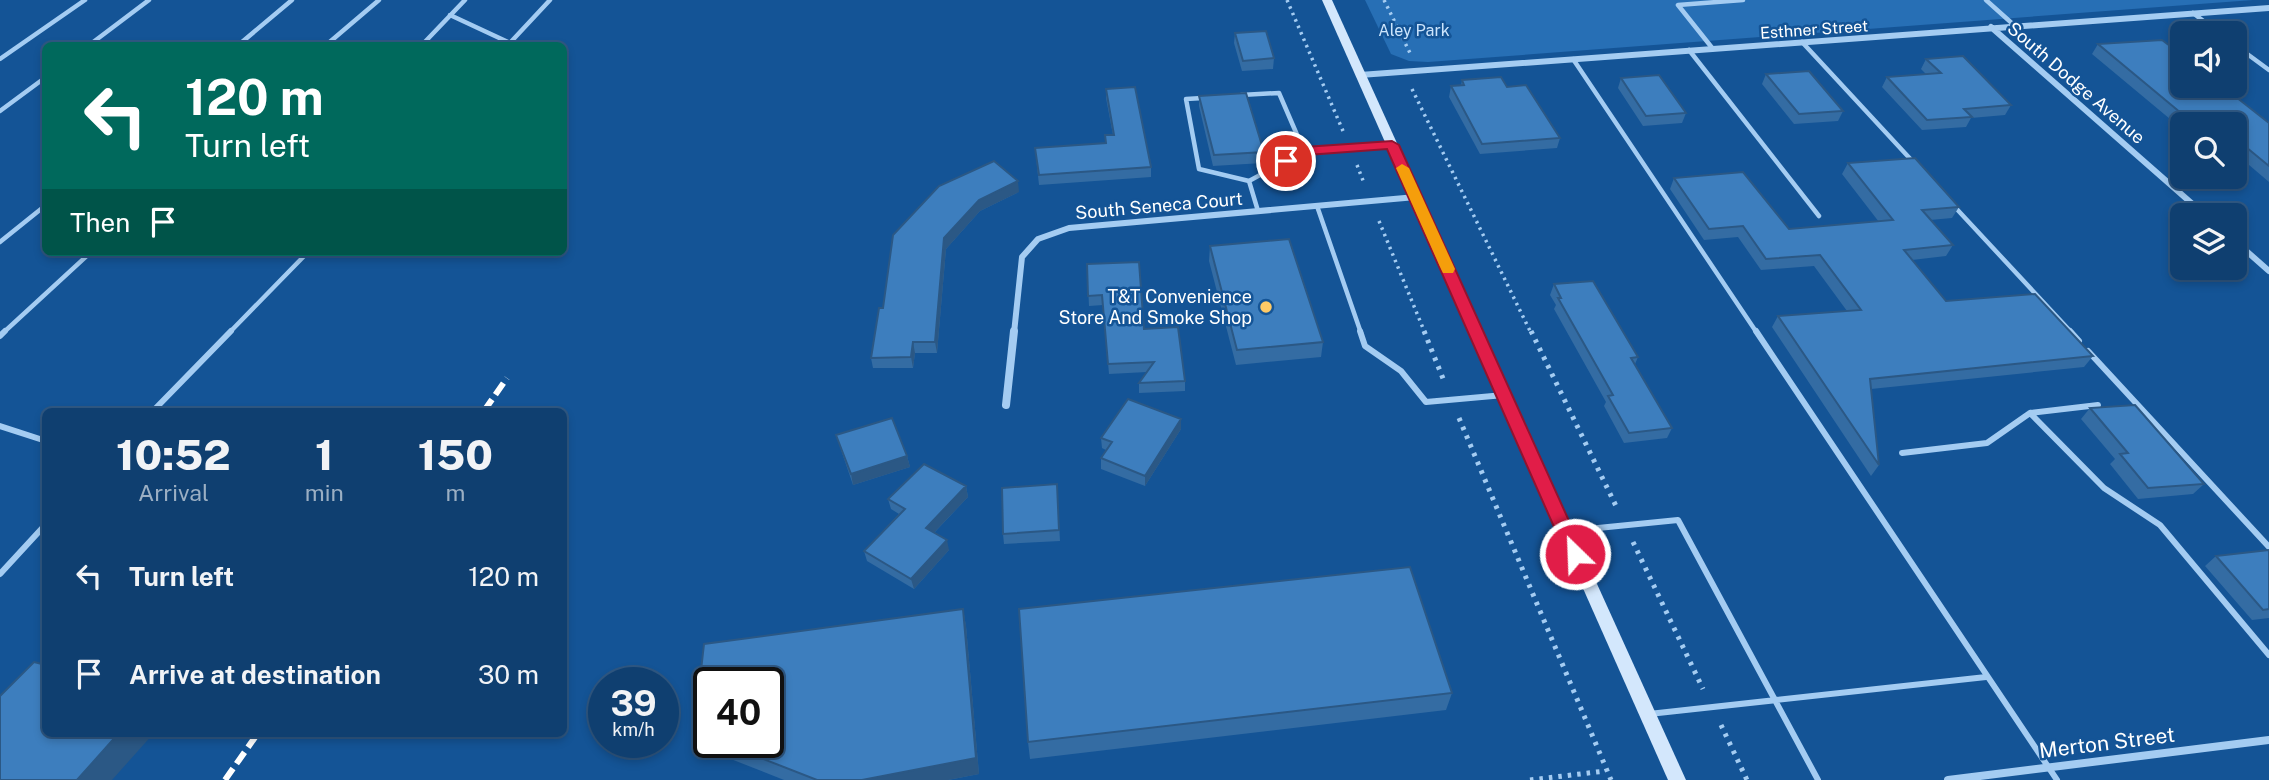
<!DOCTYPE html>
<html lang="en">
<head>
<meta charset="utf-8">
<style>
  body { margin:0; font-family:"Public Sans",sans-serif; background:#184675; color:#f1f3f6; height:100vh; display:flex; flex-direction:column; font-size:26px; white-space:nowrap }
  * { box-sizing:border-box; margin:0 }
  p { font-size:23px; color:#9bafc3 }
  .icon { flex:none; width:38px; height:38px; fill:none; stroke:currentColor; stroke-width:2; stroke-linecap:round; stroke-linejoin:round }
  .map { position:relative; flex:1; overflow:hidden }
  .details { position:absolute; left:42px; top:408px; width:525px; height:329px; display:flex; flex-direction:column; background:#0f3f70; border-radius:10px; box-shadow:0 4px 10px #0003,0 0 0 2px #2f5883 }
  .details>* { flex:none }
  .banner { position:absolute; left:42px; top:42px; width:525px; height:214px; border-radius:10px; box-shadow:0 4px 10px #0003,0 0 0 2px #2f5883; background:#00695c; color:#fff; overflow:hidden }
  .fabs { position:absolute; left:2170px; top:21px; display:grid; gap:14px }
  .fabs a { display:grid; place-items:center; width:77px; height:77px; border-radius:10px; background:#0f3f70; box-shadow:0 4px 10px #0003,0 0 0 2px #2f5883; font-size:35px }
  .speed { position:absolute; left:588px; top:667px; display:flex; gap:14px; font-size:35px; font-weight:700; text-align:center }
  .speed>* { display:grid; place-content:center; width:91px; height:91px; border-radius:50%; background:#0f3f70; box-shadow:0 4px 10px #0003,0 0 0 2px #2f5883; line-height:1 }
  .speed small { font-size:18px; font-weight:400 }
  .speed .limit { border:4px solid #111; border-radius:10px; background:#fff; color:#111 }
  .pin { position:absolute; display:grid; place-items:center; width:60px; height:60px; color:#fff; margin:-30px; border:4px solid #fff; border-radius:50%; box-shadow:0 2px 7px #0007 }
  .me { position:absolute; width:77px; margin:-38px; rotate:336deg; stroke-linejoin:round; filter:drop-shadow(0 0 5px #0008) }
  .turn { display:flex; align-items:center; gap:24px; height:147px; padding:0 28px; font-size:32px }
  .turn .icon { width:91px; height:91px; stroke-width:2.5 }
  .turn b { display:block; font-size:49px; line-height:60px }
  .then { display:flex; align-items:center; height:66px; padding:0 28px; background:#0003; gap:14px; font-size:26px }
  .eta { display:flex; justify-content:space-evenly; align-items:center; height:119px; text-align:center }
  .eta b { font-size:42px; font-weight:800; line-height:49px }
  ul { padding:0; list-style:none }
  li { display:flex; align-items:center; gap:21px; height:98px; padding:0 28px }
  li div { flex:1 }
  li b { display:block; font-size:26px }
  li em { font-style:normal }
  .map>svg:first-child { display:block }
</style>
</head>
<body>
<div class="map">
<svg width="2269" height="780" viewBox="0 0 2269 780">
  <rect width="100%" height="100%" fill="#145496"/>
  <path fill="#276fb5" d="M 1365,0 L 2253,0 L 1428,62 L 1409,61 L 1391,54 Z"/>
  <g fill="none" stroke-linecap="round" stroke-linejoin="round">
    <path stroke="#a4ccf2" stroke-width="3.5" stroke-dasharray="2.5 4.5" stroke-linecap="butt" d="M 1287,0 L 1343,131
      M 1384,0 L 1410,53
      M 1412,89 L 1531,333
      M 1357,165 L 1364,183
      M 1379,221 L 1425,333"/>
    <path stroke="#a4ccf2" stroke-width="5" stroke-dasharray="3.5 6" stroke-linecap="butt" d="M 1424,331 L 1444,381
      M 1531,331 L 1616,506
      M 1459,418 L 1611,780
      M 1633,542 L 1703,689
      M 1721,725 L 1747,780
      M 1530,780 L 1605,771"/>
    <path stroke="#a4ccf2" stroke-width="4.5" d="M 1986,0 L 2015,26
      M 2193,13 L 2219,33
      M 450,15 L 510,43
      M 1802,42 L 1915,164
      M 2235,45 L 2269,70
      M 88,46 L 149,0
      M 275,46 L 242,42 L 292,0
      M 325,46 L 379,0
      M 421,46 L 465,0
      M 507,46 L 550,0
      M 1713,49 L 1678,5 L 1743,0
      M 1689,50 L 1819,216
      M 0,59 L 85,0
      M 1573,59 L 1757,333
      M 1241,95 L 1279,93 L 1304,151
      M 1203,98 L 1186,99 L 1199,169 L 1249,181 L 1304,151 L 1392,145
      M 0,111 L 46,77
      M 1249,181 L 1258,211
      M 1953,205 L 2072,333
      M 1317,206 L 1361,333
      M 0,242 L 46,205
      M 3,333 L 91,252
      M 229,333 L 308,252"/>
    <path stroke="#a4ccf2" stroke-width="6" d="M 1360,331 L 1365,346 L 1401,371 L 1426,402 L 1504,395
      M 1756,331 L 2057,780
      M 2070,331 L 2079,341
      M 0,336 L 5,331
      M 2088,351 L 2269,547
      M 2098,405 L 2030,413 L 2104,488 L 2160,525 L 2269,655
      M 153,411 L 231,331
      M 0,426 L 46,441
      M 1902,453 L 1987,443 L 2030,413
      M 1568,531 L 1678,520 L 1818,780
      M 0,574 L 46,524
      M 1649,714 L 1986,677"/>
    <path stroke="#a4ccf2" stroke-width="6" d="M 1991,27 L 2205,215
      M 1360,75 L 2269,8
      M 2235,241 L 2269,271
      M 1014,333 L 1022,257 L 1038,239 L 1069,228 L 1416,197"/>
    <path stroke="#a4ccf2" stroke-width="8" d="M 1006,405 L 1014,331
      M 1948,780 L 2269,740"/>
    <path fill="#d3e7fc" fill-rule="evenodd" d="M 1322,0 L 1332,0 L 1686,780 L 1668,780 Z"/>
    <path stroke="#fff" stroke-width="6" stroke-dasharray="14 6" stroke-linecap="butt" d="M 484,411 L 507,378
      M 225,780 L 258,733"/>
  </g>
  <path fill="#346ca3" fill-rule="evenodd" d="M 1235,33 L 1274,58 L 1273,69 L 1242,71 L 1234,43 Z
    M 2098,44 L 2269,123 L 2269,182 L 2235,153 L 2235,124 L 2182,124 L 2182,129 L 2092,54 Z
    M 1926,59 L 2011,105 L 2005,115 L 1971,118 L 1966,127 L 1922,130 L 1882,87 L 1887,77 L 1926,74 L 1921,69 Z
    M 1766,74 L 1843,111 L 1838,121 L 1794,124 L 1762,84 Z
    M 1621,78 L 1686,113 L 1682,123 L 1643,126 L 1618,88 Z
    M 1462,80 L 1507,87 L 1560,138 L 1557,148 L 1480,154 L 1449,97 L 1451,86 L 1461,86 Z
    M 1106,89 L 1151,167 L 1151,177 L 1039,185 L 1035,148 L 1105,143 L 1105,135 L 1113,135 L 1106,98 Z
    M 1199,96 L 1264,152 L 1263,163 L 1213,166 L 1199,106 Z
    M 1848,163 L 1959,207 L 1952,218 L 1930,220 L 1953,245 L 1946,256 L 1912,260 L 1946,301 L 2093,356 L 2084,367 L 1871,389 L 1879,465 L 1871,476 L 1772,327 L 1778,316 L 1847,311 L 1814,266 L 1761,270 L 1738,237 L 1704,240 L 1670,189 L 1674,178 L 1789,229 L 1879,222 L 1842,174 Z
    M 1019,192 L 980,211 L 946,249 L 937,353 L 915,353 L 913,368 L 873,368 L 871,358 L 883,308 L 893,235 Z
    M 1210,246 L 1323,342 L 1321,357 L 1236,365 L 1209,261 Z
    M 1087,264 L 1144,329 L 1185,381 L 1185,391 L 1139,393 L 1139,383 L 1147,372 L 1109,374 L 1103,305 L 1089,306 Z
    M 1554,284 L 1638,357 L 1635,364 L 1672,428 L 1667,438 L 1624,443 L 1604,406 L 1606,402 L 1554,309 L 1556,305 L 1550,295 Z
    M 2090,408 L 2204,484 L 2193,494 L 2138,499 L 2110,464 L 2115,459 L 2081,419 Z
    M 1181,429 L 1145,486 L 1101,469 L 1101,458 L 1106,450 L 1102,448 L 1101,438 Z
    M 836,435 L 907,456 L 910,467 L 853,485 Z
    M 1057,484 L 1060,541 L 1004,544 L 1003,534 Z
    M 966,486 L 968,497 L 934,533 L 949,550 L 914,589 L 867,561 L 864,551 L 899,514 L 891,509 L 888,499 Z
    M 2269,550 L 2269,618 L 2252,620 L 2205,566 L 2216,556 Z
    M 963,609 L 966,626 L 979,774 L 948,780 L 784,780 L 703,748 L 694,732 L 704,644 ZM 709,682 L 768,682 L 768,742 L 709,742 Z
    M 1452,693 L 1446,710 L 1030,759 L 1028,742 Z"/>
  <path fill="#2b5885" d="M 1018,181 L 1019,192 L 980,211 L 946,249 L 937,353 L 935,342 L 944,238 L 979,200 Z
    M 913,342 L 915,353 L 913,368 L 911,357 Z
    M 1181,419 L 1181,429 L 1145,486 L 1145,476 Z
    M 907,456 L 910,467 L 853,485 L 851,474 Z
    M 966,486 L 968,497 L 928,539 L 926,528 Z
    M 947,540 L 949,550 L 914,589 L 911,579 Z
    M 963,609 L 966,626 L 979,774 L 948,780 L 862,780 Z
    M 119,733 L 154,733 L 112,780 L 77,780 Z"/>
  <path fill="#3d7ebe" stroke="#2b5885" stroke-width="2" d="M 1266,31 L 1274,58 L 1243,61 L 1235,33 Z
    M 2162,40 L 2182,55 L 2182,86 L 2222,86 L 2269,123 L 2269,166 L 2235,138 L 2235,124 L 2219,124 L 2215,121 L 2193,123 L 2098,44 Z
    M 1963,56 L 2011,105 L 1964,109 L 1972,117 L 1927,120 L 1887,77 L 1941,73 L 1926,59 Z
    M 1809,71 L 1843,111 L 1799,114 L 1766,74 Z
    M 1659,75 L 1686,113 L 1646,116 L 1621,78 Z
    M 1501,77 L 1507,87 L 1526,85 L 1560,138 L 1482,144 L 1451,86 L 1464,85 L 1462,80 Z
    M 1135,87 L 1151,167 L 1039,175 L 1035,148 L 1106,143 L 1105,135 L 1114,135 L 1106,89 Z
    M 1246,93 L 1264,152 L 1214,155 L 1199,96 Z
    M 1915,158 L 1959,207 L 1922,210 L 1953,245 L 1904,250 L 1946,301 L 2035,294 L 2093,356 L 1870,379 L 1879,465 L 1778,316 L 1861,310 L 1820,255 L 1766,259 L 1743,226 L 1709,229 L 1674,178 L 1743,172 L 1789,229 L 1893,220 L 1848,163 Z
    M 994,161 L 1018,181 L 979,200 L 944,238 L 935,342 L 913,342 L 911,357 L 871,358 L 879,308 L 883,308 L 893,235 L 939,186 Z
    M 1289,239 L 1323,342 L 1237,350 L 1210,246 Z
    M 1139,262 L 1144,329 L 1178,327 L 1185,381 L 1139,383 L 1154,362 L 1108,364 L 1102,295 L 1088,296 L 1087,264 Z
    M 1593,281 L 1638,357 L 1631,358 L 1672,428 L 1629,433 L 1608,396 L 1613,395 L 1558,298 L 1561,298 L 1554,284 Z
    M 1128,399 L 1181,419 L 1145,476 L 1101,458 L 1112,442 L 1101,438 Z
    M 2135,405 L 2204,484 L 2148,488 L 2120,454 L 2128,453 L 2090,408 Z
    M 892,418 L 907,456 L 851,474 L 836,435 Z
    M 924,464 L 966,486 L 926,528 L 947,540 L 911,579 L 864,551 L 905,509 L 888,499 Z
    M 1057,484 L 1059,530 L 1003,534 L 1002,488 Z
    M 2269,550 L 2269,609 L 2263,610 L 2216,556 Z
    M 1410,567 L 1452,693 L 1028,742 L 1019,609 Z
    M 963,609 L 976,758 L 862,780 L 817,780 L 720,742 L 768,742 L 768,682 L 709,682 L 709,738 L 694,732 L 704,644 Z
    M 34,662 L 46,665 L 46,733 L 119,733 L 77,780 L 0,780 L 0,696 Z"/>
  <path fill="#e11d48" stroke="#92132f" stroke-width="2" d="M 1392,141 L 1399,145 L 1584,554 L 1582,559 L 1569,559 L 1566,554 L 1387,149 L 1307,155 L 1286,165 L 1279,161 L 1304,147 Z"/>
  <path fill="#f59e0b" d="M 1402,164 L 1409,168 L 1455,269 L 1453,273 L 1443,273 L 1441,269 L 1396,168 Z"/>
  <circle fill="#ffca66" stroke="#145496" stroke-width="2.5" cx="1266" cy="307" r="7"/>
  <g text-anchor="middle" stroke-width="5" stroke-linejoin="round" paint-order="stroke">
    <g font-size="16" fill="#fff" stroke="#145496">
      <text transform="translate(1814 29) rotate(-4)" y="6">Esthner Street</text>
    </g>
    <g font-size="16" fill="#cce5fd" stroke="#145496">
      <text x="1414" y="36">Aley Park</text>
    </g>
    <g font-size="18" fill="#fff" stroke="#145496">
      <text transform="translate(2076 83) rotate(41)" y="6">South Dodge Avenue</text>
      <text transform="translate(1159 206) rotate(-5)" y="6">South Seneca Court</text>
    </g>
    <g font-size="18" fill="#fff" stroke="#145496" text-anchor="end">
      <text x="1252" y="303">T&amp;T Convenience<tspan x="1252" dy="21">Store And Smoke Shop</tspan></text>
    </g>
    <g font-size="21" fill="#fff" stroke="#145496">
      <text transform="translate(2107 743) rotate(-7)" y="7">Merton Street</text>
    </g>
  </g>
</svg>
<div class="fabs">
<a><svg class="icon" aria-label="sound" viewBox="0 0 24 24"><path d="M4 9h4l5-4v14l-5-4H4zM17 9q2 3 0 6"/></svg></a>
<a><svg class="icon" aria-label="search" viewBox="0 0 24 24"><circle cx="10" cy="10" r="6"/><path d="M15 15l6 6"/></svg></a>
<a><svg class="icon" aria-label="layers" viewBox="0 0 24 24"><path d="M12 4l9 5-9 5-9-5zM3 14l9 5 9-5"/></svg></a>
</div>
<div class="speed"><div>39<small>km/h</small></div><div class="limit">40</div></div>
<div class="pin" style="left:1286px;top:161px;background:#d93025"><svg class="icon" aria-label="arrive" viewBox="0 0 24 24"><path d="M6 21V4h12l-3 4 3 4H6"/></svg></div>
<svg class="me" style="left:1575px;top:554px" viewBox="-20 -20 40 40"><circle r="17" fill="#e11d48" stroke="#fff" stroke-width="3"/><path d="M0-11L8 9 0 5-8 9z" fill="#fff"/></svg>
<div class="banner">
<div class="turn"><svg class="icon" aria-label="left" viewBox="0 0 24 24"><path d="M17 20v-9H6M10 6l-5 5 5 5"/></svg><div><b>120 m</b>Turn left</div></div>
<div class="then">Then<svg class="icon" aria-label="arrive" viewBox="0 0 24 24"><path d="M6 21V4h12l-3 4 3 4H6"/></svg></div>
</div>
<section class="details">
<div class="eta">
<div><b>10:52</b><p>Arrival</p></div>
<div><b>1</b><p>min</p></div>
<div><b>150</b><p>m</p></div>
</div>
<ul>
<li><svg class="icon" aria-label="left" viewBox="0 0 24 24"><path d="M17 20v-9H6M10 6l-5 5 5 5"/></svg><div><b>Turn left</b></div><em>120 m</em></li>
<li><svg class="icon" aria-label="arrive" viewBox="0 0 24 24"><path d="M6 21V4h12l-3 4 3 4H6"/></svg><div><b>Arrive at destination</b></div><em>30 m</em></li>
</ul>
</section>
</div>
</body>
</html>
